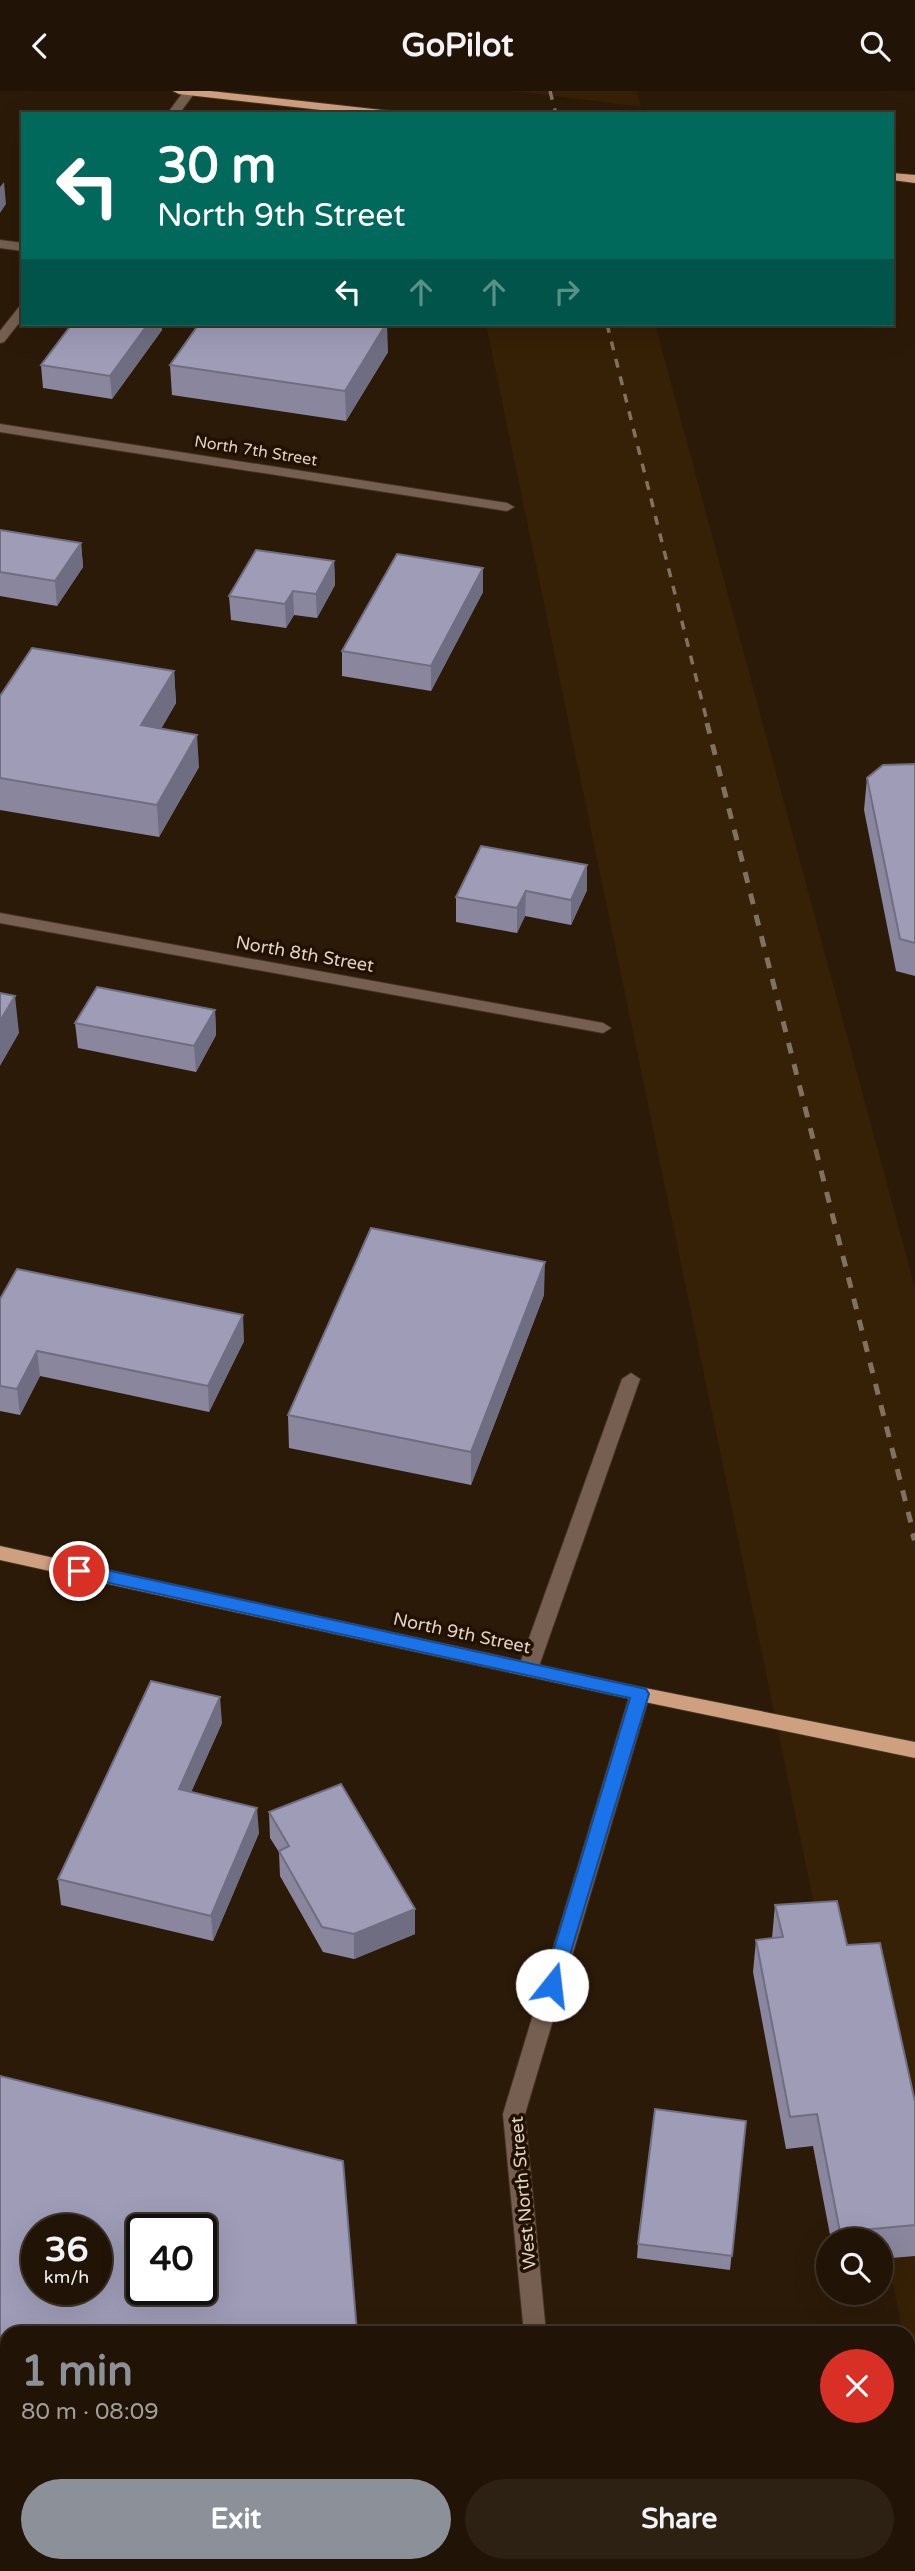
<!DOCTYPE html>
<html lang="en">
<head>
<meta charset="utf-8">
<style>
  body { margin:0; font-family:"Varela Round",sans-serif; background:#2d2114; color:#f1f3f6; height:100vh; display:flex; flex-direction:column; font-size:26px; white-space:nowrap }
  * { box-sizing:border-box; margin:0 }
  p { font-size:23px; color:#a29e9b }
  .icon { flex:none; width:38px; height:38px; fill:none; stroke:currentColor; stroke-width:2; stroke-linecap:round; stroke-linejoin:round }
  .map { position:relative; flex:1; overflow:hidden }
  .sheet { position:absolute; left:0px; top:2235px; width:915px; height:247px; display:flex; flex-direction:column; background:#211406; border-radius:21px 21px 0 0; box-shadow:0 7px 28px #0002,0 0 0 2px #3e3328 }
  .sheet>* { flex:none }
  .top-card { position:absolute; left:21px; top:21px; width:873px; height:214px; border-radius:0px; box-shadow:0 7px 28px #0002,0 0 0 2px #3e3328; background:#00695c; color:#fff; overflow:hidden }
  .tools { position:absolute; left:816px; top:2137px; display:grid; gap:14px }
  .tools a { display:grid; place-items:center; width:77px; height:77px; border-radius:50%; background:#211406; box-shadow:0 7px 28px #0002,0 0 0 2px #3e3328; font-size:35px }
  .speed { position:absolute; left:21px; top:2123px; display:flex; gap:14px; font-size:35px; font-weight:700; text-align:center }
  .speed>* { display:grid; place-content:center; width:91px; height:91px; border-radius:50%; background:#211406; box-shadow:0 7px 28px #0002,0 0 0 2px #3e3328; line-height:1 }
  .speed small { font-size:18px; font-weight:400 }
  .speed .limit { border:4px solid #111; border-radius:10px; background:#fff; color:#111 }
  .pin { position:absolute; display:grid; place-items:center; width:60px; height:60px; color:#fff; margin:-30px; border:4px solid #fff; border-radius:50%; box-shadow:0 2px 7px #0007 }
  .me { position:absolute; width:77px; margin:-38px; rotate:16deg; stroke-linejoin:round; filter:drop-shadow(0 0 5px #0008) }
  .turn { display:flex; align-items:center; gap:24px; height:147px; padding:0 21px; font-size:32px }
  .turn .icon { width:91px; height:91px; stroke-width:2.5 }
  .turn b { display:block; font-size:49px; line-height:60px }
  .lanes { display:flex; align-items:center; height:66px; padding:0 21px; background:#0003; justify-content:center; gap:35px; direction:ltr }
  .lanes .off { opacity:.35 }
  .round { display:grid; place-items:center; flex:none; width:74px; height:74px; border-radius:37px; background:#2d2114 }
  .headline { display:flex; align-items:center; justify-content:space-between; height:119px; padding:0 21px }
  h1 { font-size:42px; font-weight:700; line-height:52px; color:#8c9099 }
  .action { display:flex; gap:14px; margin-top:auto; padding:14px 21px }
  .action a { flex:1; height:80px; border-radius:42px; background:#8c9099; color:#fff; font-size:28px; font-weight:700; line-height:80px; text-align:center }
  .action a+a { background:#2d2114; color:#f1f3f6 }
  header { display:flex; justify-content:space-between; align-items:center; height:91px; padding:0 21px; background:#211406; font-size:32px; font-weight:700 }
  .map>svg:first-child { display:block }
</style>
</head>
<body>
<header><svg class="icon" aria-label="back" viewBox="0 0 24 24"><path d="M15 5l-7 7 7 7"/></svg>GoPilot<svg class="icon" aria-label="search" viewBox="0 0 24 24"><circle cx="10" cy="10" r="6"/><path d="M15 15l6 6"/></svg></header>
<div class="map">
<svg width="915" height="2480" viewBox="0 0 915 2480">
  <rect width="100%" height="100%" fill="#2c1a08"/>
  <path fill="#362006" d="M 516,0 L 637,0 L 641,16 Z
    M 486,233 L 655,233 L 915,1197 L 915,2299 L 908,2267 L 908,2242 L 903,2242 Z"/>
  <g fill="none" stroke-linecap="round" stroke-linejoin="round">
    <g stroke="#453423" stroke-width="2">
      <path id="minor" d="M 184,0 L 196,0 L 179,23 L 167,23 Z
        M 0,149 L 23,152 L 23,160 L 0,157 Z
        M 23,215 L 23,227 L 4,251 L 0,252 L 0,240 L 19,216 Z
        M 0,333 L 507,412 L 514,416 L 507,420 L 0,341 Z
        M 0,822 L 603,932 L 611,937 L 603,942 L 0,832 Z
        M 631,1282 L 640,1288 L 538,1578 L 535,1583 L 521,1583 L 518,1578 L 622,1288 Z
        M 640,1596 L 647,1598 L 650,1603 L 525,2023 L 546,2242 L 524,2242 L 503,2023 L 630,1603 L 633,1598 Z
        M 545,2474 L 569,2474 L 570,2480 L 546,2480 Z"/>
    </g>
    <g stroke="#453423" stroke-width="2">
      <path id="major" d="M 173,0 L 210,0 L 391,20 L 397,23 L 357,23 L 179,3 Z
        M 892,82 L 915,84 L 915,92 L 892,89 Z
        M 0,1455 L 640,1596 L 915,1651 L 915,1667 L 640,1610 L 0,1469 Z"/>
    </g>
    <use href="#minor" fill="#765f50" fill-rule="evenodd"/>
    <use href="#major" fill="#cfa080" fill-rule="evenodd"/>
    <path stroke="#807162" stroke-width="3.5" stroke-dasharray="9 9" stroke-linecap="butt" d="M 550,0 L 556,23
      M 607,233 L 708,634"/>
    <path stroke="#807162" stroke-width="5" stroke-dasharray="11 11" stroke-linecap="butt" d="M 707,632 L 914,1444"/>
    <path stroke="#807162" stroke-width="6" stroke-dasharray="15 15" stroke-linecap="butt" d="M 913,1443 L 915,1449"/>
  </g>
  <path fill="#89869e" d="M 72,233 L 161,233 L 162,239 L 112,308 L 43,297 L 41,274 Z
    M 388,261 L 346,330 L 172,304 L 170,274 Z
    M 0,439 L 81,452 L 83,476 L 57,515 L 0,505 Z
    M 334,470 L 335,494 L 317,527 L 294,524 L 286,537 L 231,529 L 229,505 Z
    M 483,501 L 431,600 L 342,585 L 342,560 Z
    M 174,580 L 176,612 L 161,638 L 199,676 L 159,746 L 0,719 L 0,605 Z
    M 915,673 L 915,885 L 896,880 L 864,719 L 867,687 Z
    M 481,755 L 587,799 L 571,834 L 525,825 L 517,842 L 456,831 L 456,806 Z
    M 215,919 L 216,944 L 196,981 L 78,957 L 75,932 Z
    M 544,1204 L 471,1394 L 289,1357 L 288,1324 Z
    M 0,1208 L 244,1250 L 209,1321 L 40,1285 L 20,1324 L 0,1320 Z
    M 222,1632 L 191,1701 L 259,1742 L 213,1850 L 61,1814 L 58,1788 Z
    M 269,1721 L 415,1818 L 415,1843 L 354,1868 L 323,1861 L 280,1785 L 279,1761 L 270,1747 Z
    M 775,1814 L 847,1854 L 915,2011 L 915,2165 L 880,2168 L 880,2149 L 831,2149 L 813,2055 L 786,2058 L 753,1881 L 756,1849 L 772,1847 Z
    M 0,1985 L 7,2242 L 7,2366 L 0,2364 Z
    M 746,2030 L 730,2179 L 637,2167 L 638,2153 Z"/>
  <path fill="#6f6d81" d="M 4,91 L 6,113 L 0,122 L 0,96 Z
    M 148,233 L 161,233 L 162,239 L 112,308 L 110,285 Z
    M 386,233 L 387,233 L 388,261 L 346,330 L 345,300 Z
    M 81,452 L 83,476 L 57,515 L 55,490 Z
    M 334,470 L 335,494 L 317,527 L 316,503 Z
    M 483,477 L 483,501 L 431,600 L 431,575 Z
    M 293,500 L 294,524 L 286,537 L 285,513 Z
    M 174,580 L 176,612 L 144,666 L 141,634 Z
    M 197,644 L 199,676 L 159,746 L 157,714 Z
    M 587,774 L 587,799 L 571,834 L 571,809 Z
    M 526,800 L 525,825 L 517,842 L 517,817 Z
    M 15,905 L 19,942 L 0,975 L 0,930 Z
    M 215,919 L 216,944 L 196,981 L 194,955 Z
    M 545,1171 L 544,1204 L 471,1394 L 471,1361 Z
    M 243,1224 L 244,1250 L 209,1321 L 208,1295 Z
    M 37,1260 L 40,1285 L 20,1324 L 17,1298 Z
    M 220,1606 L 222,1632 L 181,1724 L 179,1698 Z
    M 257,1717 L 259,1742 L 213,1850 L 211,1825 Z
    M 415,1818 L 415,1843 L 354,1868 L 354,1843 Z"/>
  <path fill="#9f9cb8" stroke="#6f6d81" stroke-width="2" fill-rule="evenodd" d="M 72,233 L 148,233 L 110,285 L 41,274 Z
    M 199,233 L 386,233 L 345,300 L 170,274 Z
    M 0,439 L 81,452 L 55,490 L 0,481 Z
    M 256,459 L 334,470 L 316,503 L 293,500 L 285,513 L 229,505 Z
    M 397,463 L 483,477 L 431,575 L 342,560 Z
    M 32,557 L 174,580 L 141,634 L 197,644 L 157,714 L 0,687 L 0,605 Z
    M 915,673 L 915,852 L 900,848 L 867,687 L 883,674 Z
    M 481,755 L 587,774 L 571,809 L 526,800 L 517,817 L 456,806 Z
    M 97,896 L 215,919 L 194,955 L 75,932 Z
    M 0,902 L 15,905 L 0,930 Z
    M 371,1137 L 545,1171 L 471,1361 L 288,1324 Z
    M 17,1178 L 243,1224 L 208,1295 L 37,1260 L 17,1298 L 0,1295 L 0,1208 Z
    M 151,1590 L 220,1606 L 179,1698 L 257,1717 L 211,1825 L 58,1788 Z
    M 341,1693 L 415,1818 L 354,1843 L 322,1836 L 279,1760 L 289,1755 L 269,1721 Z
    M 837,1810 L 847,1854 L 880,1852 L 915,2011 L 915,2134 L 840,2141 L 817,2023 L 790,2026 L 756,1849 L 783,1846 L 775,1814 Z
    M 0,1985 L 343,2070 L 357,2242 L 7,2242 L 7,2333 L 0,2331 ZM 37,2138 L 96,2138 L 96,2198 L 37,2198 ZM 142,2138 L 201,2138 L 201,2198 L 142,2198 Z
    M 655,2018 L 746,2030 L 732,2165 L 638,2153 Z"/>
  <path fill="#1a73e8" stroke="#114b97" stroke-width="2" d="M 79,1473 L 646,1598 L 649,1603 L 559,1900 L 546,1900 L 543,1894 L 630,1607 L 73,1484 L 71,1480 Z"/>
  <g text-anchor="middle" stroke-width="7" stroke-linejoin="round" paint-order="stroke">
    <g font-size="16" fill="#ded2c6" stroke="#221101">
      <text transform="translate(256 359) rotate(9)" y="6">North 7th Street</text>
    </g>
    <g font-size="18" fill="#ded2c6" stroke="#221101">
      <text transform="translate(305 863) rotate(10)" y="6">North 8th Street</text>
      <text transform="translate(462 1542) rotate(12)" y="6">North 9th Street</text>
      <text transform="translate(523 2102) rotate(-95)" y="6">West North Street</text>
    </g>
  </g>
</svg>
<div class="tools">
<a><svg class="icon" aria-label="search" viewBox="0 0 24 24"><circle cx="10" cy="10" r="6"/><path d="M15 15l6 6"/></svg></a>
</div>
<div class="speed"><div>36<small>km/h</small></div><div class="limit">40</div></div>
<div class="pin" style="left:79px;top:1480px;background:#d93025"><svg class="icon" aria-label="arrive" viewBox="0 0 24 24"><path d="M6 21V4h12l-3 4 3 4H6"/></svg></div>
<svg class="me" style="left:552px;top:1894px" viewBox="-20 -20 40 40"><circle r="19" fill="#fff"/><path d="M0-13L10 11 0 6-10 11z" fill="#1a73e8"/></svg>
<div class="top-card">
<div class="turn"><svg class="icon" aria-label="left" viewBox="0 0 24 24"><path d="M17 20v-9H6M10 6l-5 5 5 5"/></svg><div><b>30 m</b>North 9th Street</div></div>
<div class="lanes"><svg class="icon" aria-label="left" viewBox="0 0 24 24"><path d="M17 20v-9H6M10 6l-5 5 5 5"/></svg><svg class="icon off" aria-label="ahead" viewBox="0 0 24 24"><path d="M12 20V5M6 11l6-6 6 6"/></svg><svg class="icon off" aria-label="ahead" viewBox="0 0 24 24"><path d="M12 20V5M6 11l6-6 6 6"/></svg><svg class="icon off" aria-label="right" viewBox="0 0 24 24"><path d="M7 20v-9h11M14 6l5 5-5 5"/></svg></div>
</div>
<section class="sheet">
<div class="headline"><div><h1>1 min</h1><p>80 m · 08:09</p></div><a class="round" style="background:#d93025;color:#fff"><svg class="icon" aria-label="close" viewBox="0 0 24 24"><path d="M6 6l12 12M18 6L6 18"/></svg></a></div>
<div class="action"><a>Exit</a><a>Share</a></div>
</section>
</div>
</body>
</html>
